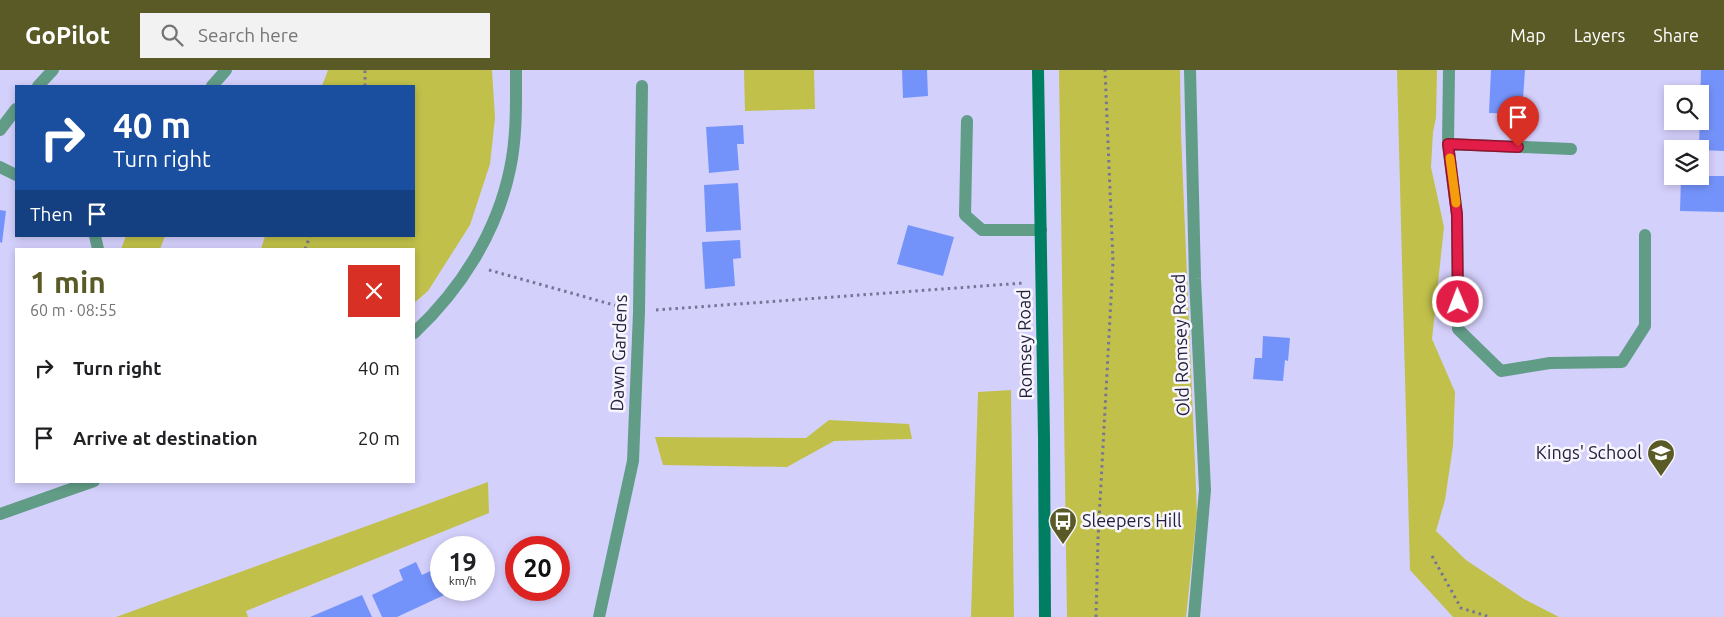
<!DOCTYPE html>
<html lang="en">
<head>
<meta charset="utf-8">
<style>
  body { margin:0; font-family:Ubuntu,sans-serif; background:#f2f2f2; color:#202124; height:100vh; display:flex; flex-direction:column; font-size:19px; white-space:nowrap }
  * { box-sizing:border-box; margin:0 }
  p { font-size:16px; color:#757577 }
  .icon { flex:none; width:28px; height:28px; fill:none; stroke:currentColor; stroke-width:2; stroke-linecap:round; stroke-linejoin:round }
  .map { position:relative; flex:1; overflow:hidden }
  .drawer { position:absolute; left:15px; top:178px; width:400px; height:235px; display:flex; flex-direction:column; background:#fff; border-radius:0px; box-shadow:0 2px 8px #0003 }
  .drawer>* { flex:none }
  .hud { position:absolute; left:15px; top:15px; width:400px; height:152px; border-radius:0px; box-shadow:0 2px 8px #0003; background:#1a4fa0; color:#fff; overflow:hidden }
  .fabs { position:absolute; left:1664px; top:15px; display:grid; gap:10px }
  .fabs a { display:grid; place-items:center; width:45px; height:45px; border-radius:0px; background:#fff; box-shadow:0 2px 8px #0003; font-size:25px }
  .speed { position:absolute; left:430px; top:466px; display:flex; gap:10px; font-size:25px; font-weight:700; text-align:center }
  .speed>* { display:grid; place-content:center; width:65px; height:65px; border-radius:50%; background:#fff; box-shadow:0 2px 8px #0003; line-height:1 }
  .speed small { font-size:12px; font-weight:400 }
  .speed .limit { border:8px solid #d22; background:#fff; color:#111 }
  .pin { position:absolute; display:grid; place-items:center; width:42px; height:42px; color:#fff; margin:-51px -21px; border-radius:50% 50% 50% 0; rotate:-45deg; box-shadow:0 0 5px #0007 }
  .pin .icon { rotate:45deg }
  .me { position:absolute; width:55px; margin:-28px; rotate:359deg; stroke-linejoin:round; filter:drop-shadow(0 0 4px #0008) }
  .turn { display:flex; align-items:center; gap:18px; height:105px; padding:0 15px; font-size:22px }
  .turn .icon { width:65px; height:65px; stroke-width:2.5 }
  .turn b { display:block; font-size:35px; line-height:42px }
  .then { display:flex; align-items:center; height:48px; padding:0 15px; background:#0003; gap:10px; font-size:19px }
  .round { display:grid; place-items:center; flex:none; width:52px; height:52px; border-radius:0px; background:#f2f2f2 }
  .overview { display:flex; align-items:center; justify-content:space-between; height:85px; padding:0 15px }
  h1 { font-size:30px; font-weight:700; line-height:38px; color:#5a5a27 }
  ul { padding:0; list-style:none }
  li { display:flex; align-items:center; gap:15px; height:70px; padding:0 15px }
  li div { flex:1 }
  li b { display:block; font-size:19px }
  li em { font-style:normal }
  header { display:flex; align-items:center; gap:30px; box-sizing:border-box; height:70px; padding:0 25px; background:#5a5a27; color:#fff }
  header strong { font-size:24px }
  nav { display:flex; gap:28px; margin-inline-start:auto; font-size:18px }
  .search { width:350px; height:45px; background:#f2f2f2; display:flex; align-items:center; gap:12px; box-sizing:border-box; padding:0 18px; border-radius:0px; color:#757577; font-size:19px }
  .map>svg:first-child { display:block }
</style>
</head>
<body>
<header>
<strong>GoPilot</strong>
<div class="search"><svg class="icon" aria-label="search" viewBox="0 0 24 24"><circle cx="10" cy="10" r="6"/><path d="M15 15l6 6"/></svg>Search here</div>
<nav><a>Map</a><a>Layers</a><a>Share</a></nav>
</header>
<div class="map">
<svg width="1724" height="547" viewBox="0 0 1724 547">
  <rect width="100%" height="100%" fill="#d4d0fc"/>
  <path fill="#c0c04a" d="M 328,0 L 492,0 L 495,48 L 490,94 L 470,155 L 428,221 L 414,233 L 414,179 L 261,179 L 265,166 L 414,166 L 414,16 L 322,16 Z
    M 744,0 L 814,0 L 815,39 L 745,41 Z
    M 1059,0 L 1180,0 L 1181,64 L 1197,443 L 1186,547 L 1067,547 Z
    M 1397,0 L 1437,0 L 1436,48 L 1433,62 L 1431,97 L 1444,157 L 1432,269 L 1455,322 L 1453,376 L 1445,430 L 1436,461 L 1466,490 L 1524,529 L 1559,547 L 1453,547 L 1410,500 Z
    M 126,166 L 165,166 L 160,179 L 121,179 Z
    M 1011,320 L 1014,547 L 971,547 L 978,322 Z
    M 829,350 L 909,354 L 912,369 L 834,371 L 787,397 L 663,395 L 655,367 L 806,368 Z
    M 488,412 L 489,443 L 246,541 L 248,547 L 116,547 Z"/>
  <path fill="#7493fa" d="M 902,0 L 927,0 L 928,26 L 903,28 Z
    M 1491,0 L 1525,0 L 1522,44 L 1489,43 Z
    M 1701,0 L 1724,0 L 1724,81 L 1700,80 L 1699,79 Z
    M 743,55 L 744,74 L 737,74 L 739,100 L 709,103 L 706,57 Z
    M 1681,106 L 1724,106 L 1724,142 L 1680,141 Z
    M 738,113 L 741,160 L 706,162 L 704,115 Z
    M 0,140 L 6,141 L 2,173 L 0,172 Z
    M 908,155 L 954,167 L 943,206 L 897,194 Z
    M 740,170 L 741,188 L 733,189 L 735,216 L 705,219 L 702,172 Z
    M 1263,266 L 1290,268 L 1288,291 L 1285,290 L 1283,311 L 1253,309 L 1255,288 L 1262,288 Z
    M 416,492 L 422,505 L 441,496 L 441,520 L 455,520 L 397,547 L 382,547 L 372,525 L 403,510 L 399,500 Z
    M 362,525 L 372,547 L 310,547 Z"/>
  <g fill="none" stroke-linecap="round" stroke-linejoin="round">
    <path stroke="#787497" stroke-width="3" stroke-dasharray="2.5 4" stroke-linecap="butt" d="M 365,16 L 365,0
      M 305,179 L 310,166
      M 489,200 L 621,237
      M 656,240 L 1024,213
      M 1432,486 L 1461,538 L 1490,547
      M 1096,547 L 1098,469 L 1113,192 L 1105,0"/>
    <path stroke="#619c87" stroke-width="12" d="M 1449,0 L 1448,74 L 1457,145 L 1458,259 L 1501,301 L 1550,293 L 1622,292 L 1645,256 L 1645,165
      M 1448,74 L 1571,79"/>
    <path stroke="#619c87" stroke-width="12" d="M 1190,0 L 1195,209 L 1205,420 L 1194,547
      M 38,16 L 53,0
      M 212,16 L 226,0
      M 967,51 L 965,145 L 982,160 L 1041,160
      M 0,60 L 16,39
      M 0,97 L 16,105
      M 95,166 L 98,179
      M 414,263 C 461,219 497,162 510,99 C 517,66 516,33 516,0
      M 0,444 L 94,411
      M 599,547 L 633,391 L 639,242 L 642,16"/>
    <path stroke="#007e61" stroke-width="12" d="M 1038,0 L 1044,368 L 1045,547"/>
  </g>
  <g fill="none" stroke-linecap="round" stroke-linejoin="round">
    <g stroke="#92132f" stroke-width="12">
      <path id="route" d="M 1458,232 L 1457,145 L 1448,74 L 1518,77"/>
    </g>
    <use href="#route" stroke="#e11d48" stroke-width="9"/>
    <path stroke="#f59e0b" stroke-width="9" d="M 1450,88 L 1456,133"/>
  </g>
  <defs>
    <g id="school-pin" transform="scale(1.4375)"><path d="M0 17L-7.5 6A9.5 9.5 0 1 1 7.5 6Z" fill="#5a5a27" stroke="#f7f6fe"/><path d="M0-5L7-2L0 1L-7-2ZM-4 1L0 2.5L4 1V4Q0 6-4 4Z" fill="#fff"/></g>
    <g id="bus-pin" transform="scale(1.4375)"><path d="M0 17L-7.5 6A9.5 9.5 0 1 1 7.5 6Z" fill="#5a5a27" stroke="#f7f6fe"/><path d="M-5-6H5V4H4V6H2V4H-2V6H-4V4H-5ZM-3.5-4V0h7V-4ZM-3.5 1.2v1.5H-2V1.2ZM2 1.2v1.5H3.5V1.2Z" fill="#fff"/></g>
  </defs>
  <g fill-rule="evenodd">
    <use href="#school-pin" x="1661" y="383"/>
    <use href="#bus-pin" x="1063" y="451"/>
  </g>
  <g text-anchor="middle" stroke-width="5" stroke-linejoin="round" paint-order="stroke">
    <g font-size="18" fill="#25213c" stroke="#f7f6fe">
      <text transform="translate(1025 274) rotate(-91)" y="6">Romsey Road</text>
      <text transform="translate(1181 275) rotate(-92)" y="6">Old Romsey Road</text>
      <text transform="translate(619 283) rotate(-88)" y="6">Dawn Gardens</text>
    </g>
    <g font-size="18" fill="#25213c" stroke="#f7f6fe" text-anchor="end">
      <text x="1642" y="389">Kings' School</text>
      <text x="1082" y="457" text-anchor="start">Sleepers Hill</text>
    </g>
  </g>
</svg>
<div class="fabs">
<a><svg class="icon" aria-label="search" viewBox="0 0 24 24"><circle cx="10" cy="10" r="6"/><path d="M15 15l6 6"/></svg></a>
<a><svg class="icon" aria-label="layers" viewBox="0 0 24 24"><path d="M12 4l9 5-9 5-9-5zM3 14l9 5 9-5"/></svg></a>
</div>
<div class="speed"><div>19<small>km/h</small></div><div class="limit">20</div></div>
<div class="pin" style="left:1518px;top:77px;background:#d93025"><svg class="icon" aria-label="arrive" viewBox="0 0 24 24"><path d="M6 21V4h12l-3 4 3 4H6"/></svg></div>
<svg class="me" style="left:1458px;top:232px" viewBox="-20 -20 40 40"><circle r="17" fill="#e11d48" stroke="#fff" stroke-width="3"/><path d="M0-11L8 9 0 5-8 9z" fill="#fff"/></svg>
<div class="hud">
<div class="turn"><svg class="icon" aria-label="right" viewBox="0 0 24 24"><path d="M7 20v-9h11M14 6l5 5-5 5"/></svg><div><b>40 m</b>Turn right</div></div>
<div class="then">Then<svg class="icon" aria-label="arrive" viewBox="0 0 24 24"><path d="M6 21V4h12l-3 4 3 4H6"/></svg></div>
</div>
<section class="drawer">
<div class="overview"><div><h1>1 min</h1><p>60 m · 08:55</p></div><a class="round" style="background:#d93025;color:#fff"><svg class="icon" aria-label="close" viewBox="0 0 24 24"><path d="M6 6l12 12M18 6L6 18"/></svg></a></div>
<ul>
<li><svg class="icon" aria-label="right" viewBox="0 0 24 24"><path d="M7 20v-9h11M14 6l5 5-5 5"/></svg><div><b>Turn right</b></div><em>40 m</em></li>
<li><svg class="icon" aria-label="arrive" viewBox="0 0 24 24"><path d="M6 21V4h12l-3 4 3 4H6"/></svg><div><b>Arrive at destination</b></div><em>20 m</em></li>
</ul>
</section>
</div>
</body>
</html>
